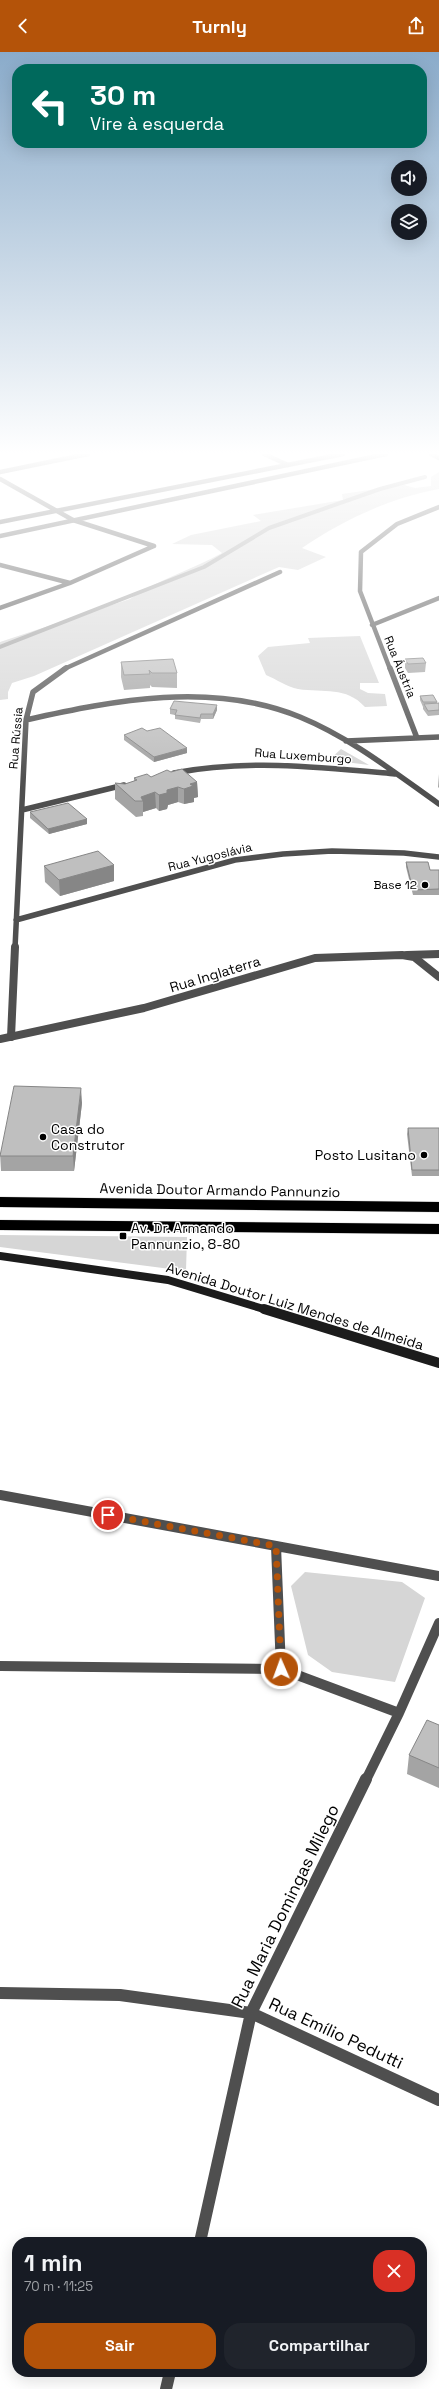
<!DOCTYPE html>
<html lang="pt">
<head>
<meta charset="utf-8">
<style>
  body { margin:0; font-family:"Space Grotesk",sans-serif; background:#20242c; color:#f1f3f6; height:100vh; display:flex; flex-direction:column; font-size:15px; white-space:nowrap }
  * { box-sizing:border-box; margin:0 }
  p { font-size:13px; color:#9ea1a6 }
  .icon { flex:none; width:22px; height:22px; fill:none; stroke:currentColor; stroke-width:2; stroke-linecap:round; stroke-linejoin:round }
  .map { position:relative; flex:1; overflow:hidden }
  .drawer { position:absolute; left:12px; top:2185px; width:415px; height:140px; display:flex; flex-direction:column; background:#171b24; border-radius:16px; box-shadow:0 4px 16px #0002 }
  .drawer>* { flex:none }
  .top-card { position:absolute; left:12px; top:12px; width:415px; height:84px; border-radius:16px; box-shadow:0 4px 16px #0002; background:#00695c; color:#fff; overflow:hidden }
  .tools { position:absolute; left:391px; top:108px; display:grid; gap:8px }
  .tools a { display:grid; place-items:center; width:36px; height:36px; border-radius:50%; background:#171b24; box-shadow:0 4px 16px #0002; font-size:20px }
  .pin { position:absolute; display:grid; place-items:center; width:34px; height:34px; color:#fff; margin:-17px; border:2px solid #fff; border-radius:50%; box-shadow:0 1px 4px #0007 }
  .me { position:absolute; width:44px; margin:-22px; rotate:358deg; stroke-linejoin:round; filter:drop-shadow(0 0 3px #0008) }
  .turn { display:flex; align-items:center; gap:14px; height:84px; padding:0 12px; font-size:18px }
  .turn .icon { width:52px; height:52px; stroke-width:2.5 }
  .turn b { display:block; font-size:28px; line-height:34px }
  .round { display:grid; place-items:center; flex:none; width:42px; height:42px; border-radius:16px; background:#20242c }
  .overview { display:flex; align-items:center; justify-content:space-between; height:68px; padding:0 12px }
  h1 { font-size:24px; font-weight:800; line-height:30px }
  .cta { display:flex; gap:8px; margin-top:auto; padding:8px 12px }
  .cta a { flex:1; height:46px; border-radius:16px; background:#b45309; color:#fff; font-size:16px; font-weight:800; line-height:46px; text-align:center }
  .cta a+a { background:#20242c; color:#f1f3f6 }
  header { display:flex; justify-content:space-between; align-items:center; height:52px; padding:0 12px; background:#b45309; color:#fff; font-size:18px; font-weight:800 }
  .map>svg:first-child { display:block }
</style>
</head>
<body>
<header><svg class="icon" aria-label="back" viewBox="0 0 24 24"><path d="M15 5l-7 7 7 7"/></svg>Turnly<svg class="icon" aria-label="share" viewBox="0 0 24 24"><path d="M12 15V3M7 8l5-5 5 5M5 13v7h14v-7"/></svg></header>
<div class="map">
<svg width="439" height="2337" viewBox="0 0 439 2337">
  <rect width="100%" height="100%" fill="#fff"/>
  <path fill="#d6d6d6" d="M 439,420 L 439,437 C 390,446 343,468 302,496 L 326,505 L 298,518 L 279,515 L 34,624 L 12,631 L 8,640 L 8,647 L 0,648 L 0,590 L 130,547 C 158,527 192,518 222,501 L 212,493 L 172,492 L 191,483 L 261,469 L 253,463 L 343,448 L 342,442 L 404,433 L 415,436 L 431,434 L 431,425 Z
    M 360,584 L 379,631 L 360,631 L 360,637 L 368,641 L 385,642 L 387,654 L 365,655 C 346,634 324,641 298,637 C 287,635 276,627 266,623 L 258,604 L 268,595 L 310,591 L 308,586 Z
    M 341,697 L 369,713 L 329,708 Z
    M 0,1183 L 187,1185 L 186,1219 L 0,1195 Z
    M 305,1520 L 402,1530 L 425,1546 L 395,1630 L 332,1620 L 308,1603 L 291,1534 Z"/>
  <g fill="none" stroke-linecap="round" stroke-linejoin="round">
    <path stroke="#9d9d9d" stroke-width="4" d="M 0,595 L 204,515 L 269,476 L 380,437 L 425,425"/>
    <g stroke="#dbdbdb" stroke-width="11">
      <path id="primary" d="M 0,1150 L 439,1155
        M 0,1173 L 439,1177"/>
    </g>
    <path stroke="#4f4f4f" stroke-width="4.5" d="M 264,402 L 288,413
      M 431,402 L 439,406
      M 0,420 L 88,402
      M 0,427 L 73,468 L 154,494
      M 0,513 L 70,531
      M 0,556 L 70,531 L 154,494
      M 372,573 L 439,546
      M 64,617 L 280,520
      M 390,617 L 360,539 L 361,500 L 397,472 L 439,455"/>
    <path stroke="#4f4f4f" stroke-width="5.5" d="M 390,616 L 417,686
      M 26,668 C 115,648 212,629 300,665 C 351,686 395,721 439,752
      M 346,689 L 439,685
      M 174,721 C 248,707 320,715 395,722
      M 22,758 L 124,733
      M 16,868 L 235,808 L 283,802 L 332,799 L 404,801 L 439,805
      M 15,896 L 26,668 L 33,640 L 66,616"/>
    <path stroke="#4f4f4f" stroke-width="8" d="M 407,903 L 439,902
      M 11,985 L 15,895"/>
    <path stroke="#4f4f4f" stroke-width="10" d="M 0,1443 L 439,1524
      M 276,1494 L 281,1617
      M 0,1614 L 281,1617 L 399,1661
      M 366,1728 L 399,1661 L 439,1571"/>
    <path stroke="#4f4f4f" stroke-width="12" d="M 0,1941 L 120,1943 L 251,1961 L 439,2048
      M 200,2190 L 251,1961 L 366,1727
      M 166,2337 L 170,2320"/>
    <path stroke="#4f4f4f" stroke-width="4.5" d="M 0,470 L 343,402
      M 0,484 L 386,402"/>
    <path stroke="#4f4f4f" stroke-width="8" d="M 0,987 L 144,956 L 315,906 L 402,903 L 414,905 L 439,925"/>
    <path stroke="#1c1c1c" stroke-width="8" d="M 0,1204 L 168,1228 L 267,1258"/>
    <path stroke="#1c1c1c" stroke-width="10" d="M 264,1257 L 439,1311"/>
    <use href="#primary" stroke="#000" stroke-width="10"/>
  </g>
  <path fill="#a4a4a4" d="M 405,607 L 426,611 L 425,620 L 408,621 L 405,616 Z
    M 121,610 L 177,621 L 177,636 L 152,635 L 150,633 L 150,636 L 124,638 L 121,625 Z
    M 420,644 L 437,650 L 437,651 L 439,651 L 439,663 L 428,664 L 423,657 L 423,655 L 420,648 Z
    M 170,657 L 217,658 L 213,667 L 201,667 L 200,671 L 175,667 L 175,663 L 170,662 Z
    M 124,683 L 187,701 L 154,710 L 124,688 Z
    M 439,722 L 439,736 L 438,735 Z
    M 151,725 L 197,730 L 198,745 L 194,746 L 194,750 L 184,752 L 178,750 L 168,753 L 167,757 L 159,759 L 156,756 L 143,760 L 143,764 L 136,765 L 115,747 L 115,731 L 125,732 L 134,729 L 134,726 Z
    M 30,760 L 87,767 L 87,772 L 49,782 L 30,766 Z
    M 406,810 L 430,818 L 439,818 L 439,843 L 413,843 L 406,815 Z
    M 114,813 L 114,829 L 60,844 L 45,830 L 44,814 Z
    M 82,1051 L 74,1119 L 1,1119 L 0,1101 Z
    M 408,1076 L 439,1076 L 439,1124 L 412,1124 L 407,1082 Z
    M 439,1673 L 439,1736 L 407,1722 L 409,1703 Z"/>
  <path fill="#868686" d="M 217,653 L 217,658 L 213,667 L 213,662 Z
    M 187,696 L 187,701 L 154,710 L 154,705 Z
    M 197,730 L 198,745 L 194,746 L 194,750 L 184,752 L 184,737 L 190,732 Z
    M 178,735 L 178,750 L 168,753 L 167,757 L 159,759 L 159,743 L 167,738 Z
    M 155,740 L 156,756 L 143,760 L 143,749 L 141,745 Z
    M 87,767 L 87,772 L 49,782 L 48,777 Z
    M 114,813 L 114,829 L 60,844 L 59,828 Z
    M 81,1036 L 82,1051 L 74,1119 L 73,1104 Z"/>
  <path fill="#bfbfbf" stroke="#868686" d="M 423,606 L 426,611 L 408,612 L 405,607 Z
    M 173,607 L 177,621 L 152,621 L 149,618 L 150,622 L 124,623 L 121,610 Z
    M 433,643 L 437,650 L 423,650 L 420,644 Z
    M 174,649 L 217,653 L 213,662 L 201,662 L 200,666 L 175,663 L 177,658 L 170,657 Z
    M 439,651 L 439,658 L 428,659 L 424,652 Z
    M 142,676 L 147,679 L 160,676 L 187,696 L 154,705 L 124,683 Z
    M 182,717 L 197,730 L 190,732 L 193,734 L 184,737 L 178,735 L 167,738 L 167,741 L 159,743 L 155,740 L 141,745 L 143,749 L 135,749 L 115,731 L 125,732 L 137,728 L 134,726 L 147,722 L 151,725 L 167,718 L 171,720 Z
    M 68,751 L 87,767 L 48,777 L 30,760 Z
    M 98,799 L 114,813 L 59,828 L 44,814 Z
    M 406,810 L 428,810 L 430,818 L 439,818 L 439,837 L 413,838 Z
    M 14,1034 L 81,1036 L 73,1104 L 0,1104 Z
    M 408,1076 L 439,1076 L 439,1118 L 412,1118 Z
    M 427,1668 L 439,1673 L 439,1716 L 409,1703 Z"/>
  <linearGradient id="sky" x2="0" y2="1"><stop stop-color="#8aabca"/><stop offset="0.55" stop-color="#fff"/><stop offset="1" stop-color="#fff" stop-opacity="0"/></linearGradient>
  <rect width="439" height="729" fill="url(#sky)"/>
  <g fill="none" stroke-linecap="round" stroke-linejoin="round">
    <path stroke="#b45309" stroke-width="7" stroke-dasharray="0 12.6" d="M 108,1463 L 276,1494 L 281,1617"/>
  </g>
  <g fill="#000" stroke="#fff" stroke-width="1.5">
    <circle cx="425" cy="833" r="4"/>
    <circle cx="43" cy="1085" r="4"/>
    <circle cx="424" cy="1103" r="4"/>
    <rect x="119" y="1180" width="8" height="8" rx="2"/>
  </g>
  <g text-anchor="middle" stroke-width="3" stroke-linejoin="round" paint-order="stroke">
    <g font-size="12" fill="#000" stroke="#fff">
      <text transform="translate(400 615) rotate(68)" y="4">Rua Áustria</text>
      <text transform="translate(16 686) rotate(-85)" y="4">Rua Rússia</text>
      <text transform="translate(303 704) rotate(4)" y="4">Rua Luxemburgo</text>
      <text transform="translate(210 805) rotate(-14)" y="4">Rua Yugoslávia</text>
    </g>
    <g font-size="12" fill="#000" stroke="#fff" text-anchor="end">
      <text x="417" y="837">Base 12</text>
    </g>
    <g font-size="14" fill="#000" stroke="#fff">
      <text transform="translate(215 922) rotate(-17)" y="5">Rua Inglaterra</text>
      <text transform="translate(220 1138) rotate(1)" y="5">Avenida Doutor Armando Pannunzio</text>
      <text transform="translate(295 1254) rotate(17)" y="5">Avenida Doutor Luiz Mendes de Almeida</text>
    </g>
    <g font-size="14" fill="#000" stroke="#fff" text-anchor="start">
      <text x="51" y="1082">Casa do<tspan x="51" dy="16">Construtor</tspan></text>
      <text x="416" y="1108" text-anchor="end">Posto Lusitano</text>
      <text x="131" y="1181">Av. Dr. Armando<tspan x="131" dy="16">Pannunzio, 8-80</tspan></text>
    </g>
    <g font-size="17" fill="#000" stroke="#fff">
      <text transform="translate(285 1854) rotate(-64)" y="6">Rua Maria Domingas Milego</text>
      <text transform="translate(336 1981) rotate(25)" y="6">Rua Emílio Pedutti</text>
    </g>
  </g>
</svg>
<div class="tools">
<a><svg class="icon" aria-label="sound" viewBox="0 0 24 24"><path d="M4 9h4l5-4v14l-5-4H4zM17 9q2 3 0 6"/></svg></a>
<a><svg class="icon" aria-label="layers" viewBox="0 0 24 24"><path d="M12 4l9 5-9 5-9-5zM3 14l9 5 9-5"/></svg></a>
</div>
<div class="pin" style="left:108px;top:1463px;background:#d93025"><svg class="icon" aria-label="arrive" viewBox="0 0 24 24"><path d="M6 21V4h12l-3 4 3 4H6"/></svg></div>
<svg class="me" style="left:281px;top:1617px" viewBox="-20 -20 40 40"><circle r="17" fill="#b45309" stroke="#fff" stroke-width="3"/><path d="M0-11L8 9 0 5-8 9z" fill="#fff"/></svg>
<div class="top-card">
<div class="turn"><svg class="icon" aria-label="left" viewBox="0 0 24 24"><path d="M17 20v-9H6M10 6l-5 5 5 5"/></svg><div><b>30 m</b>Vire à esquerda</div></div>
</div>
<section class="drawer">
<div class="overview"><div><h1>1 min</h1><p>70 m · 11:25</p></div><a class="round" style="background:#d93025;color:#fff"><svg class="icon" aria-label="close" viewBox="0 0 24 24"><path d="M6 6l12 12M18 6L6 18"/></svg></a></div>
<div class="cta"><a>Sair</a><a>Compartilhar</a></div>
</section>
</div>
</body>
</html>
